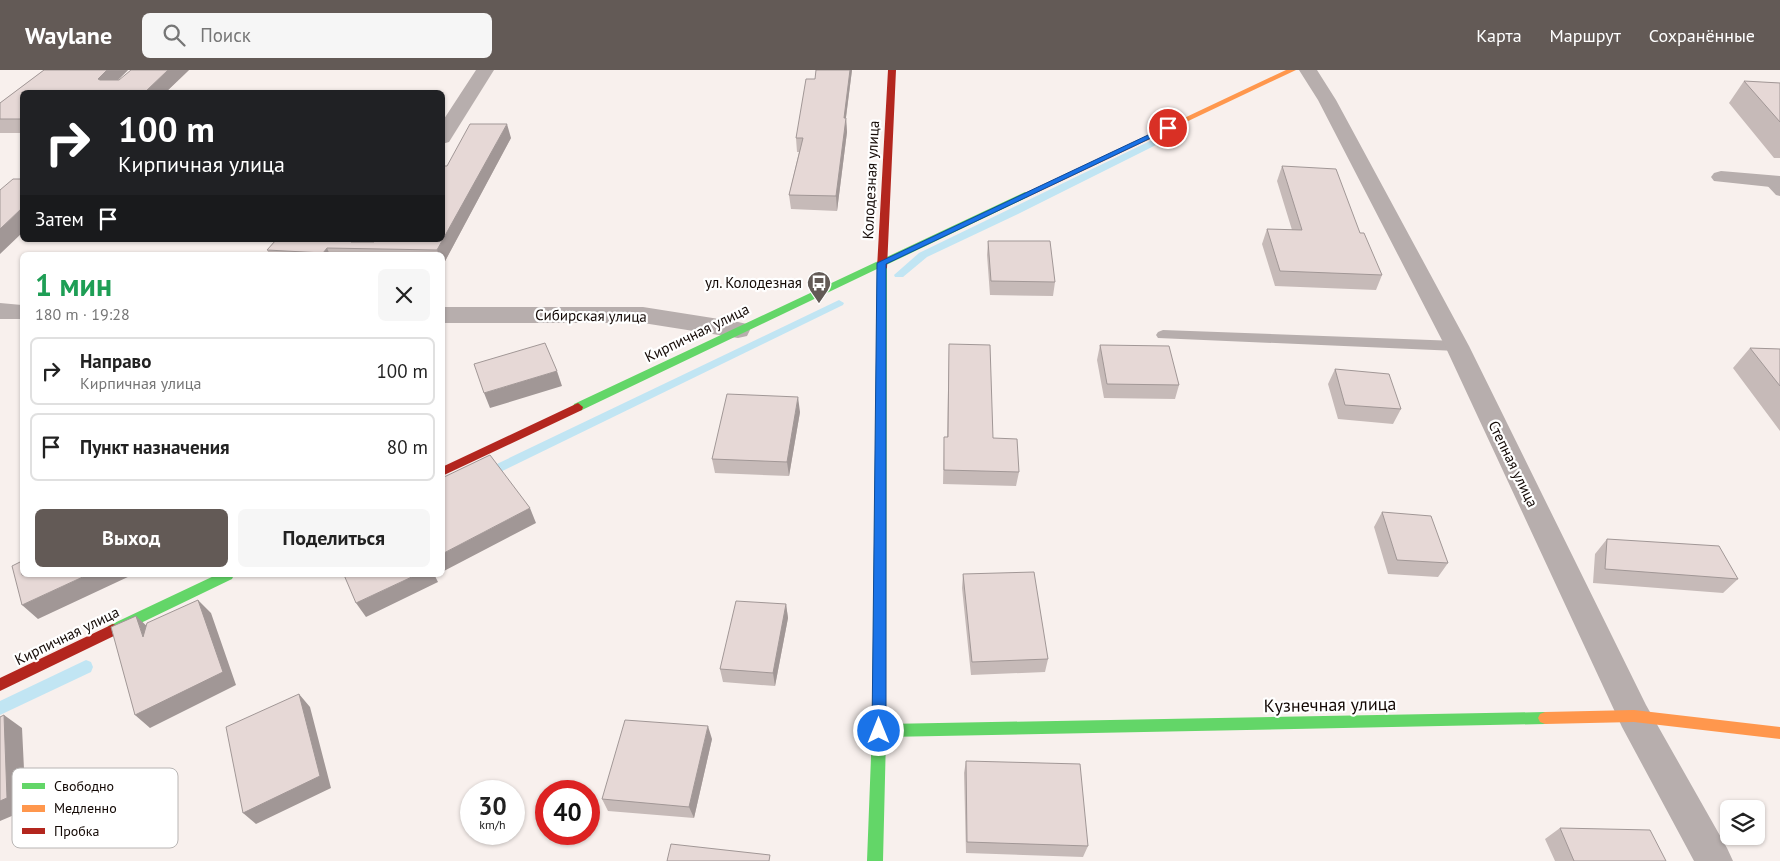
<!DOCTYPE html>
<html lang="ru">
<head>
<meta charset="utf-8">
<style>
  body { margin:0; font-family:"PT Sans",sans-serif; background:#f6f6f6; color:#222; height:100vh; display:flex; flex-direction:column; font-size:19px; white-space:nowrap }
  * { box-sizing:border-box; margin:0 }
  p { font-size:16px; color:#767676 }
  .icon { flex:none; width:28px; height:28px; fill:none; stroke:currentColor; stroke-width:2; stroke-linecap:round; stroke-linejoin:round }
  .map { position:relative; flex:1; overflow:hidden }
  .details { position:absolute; left:20px; top:182px; width:425px; height:325px; display:flex; flex-direction:column; background:#fff; border-radius:8px; box-shadow:0 1px 4px #0004 }
  .details>* { flex:none }
  .banner { position:absolute; left:20px; top:20px; width:425px; height:152px; border-radius:8px; box-shadow:0 1px 4px #0004; background:#202124; color:#fff; overflow:hidden }
  .fabs { position:absolute; left:1720px; top:730px; display:grid; gap:10px }
  .fabs a { display:grid; place-items:center; width:45px; height:45px; border-radius:8px; background:#fff; box-shadow:0 1px 4px #0004; font-size:25px }
  .speed { position:absolute; left:460px; top:710px; display:flex; gap:10px; font-size:25px; font-weight:700; text-align:center }
  .speed>* { display:grid; place-content:center; width:65px; height:65px; border-radius:50%; background:#fff; box-shadow:0 1px 4px #0004; line-height:1 }
  .speed small { font-size:12px; font-weight:400 }
  .speed .limit { border:8px solid #d22; background:#fff; color:#111 }
  .pin { position:absolute; display:grid; place-items:center; width:42px; height:42px; color:#fff; margin:-21px; border:2px solid #fff; border-radius:50%; box-shadow:0 1px 5px #0007 }
  .me { position:absolute; width:55px; margin:-28px; rotate:0deg; stroke-linejoin:round; filter:drop-shadow(0 0 4px #0008) }
  .turn { display:flex; align-items:center; gap:18px; height:105px; padding:0 15px; font-size:22px }
  .turn .icon { width:65px; height:65px; stroke-width:2.5 }
  .turn b { display:block; font-size:35px; line-height:42px }
  .then { display:flex; align-items:center; height:48px; padding:0 15px; background:#0003; gap:10px; font-size:19px }
  .round { display:grid; place-items:center; flex:none; width:52px; height:52px; border-radius:8px; background:#f6f6f6 }
  .summary { display:flex; align-items:center; justify-content:space-between; height:85px; padding:0 15px }
  h1 { font-size:30px; font-weight:800; line-height:38px; color:#1e9e55 }
  .cta { display:flex; gap:10px; margin-top:auto; padding:10px 15px }
  .cta a { flex:1; height:58px; border-radius:8px; background:#635a56; color:#fff; font-size:20px; font-weight:800; line-height:58px; text-align:center }
  .cta a+a { background:#f6f6f6; color:#222 }
  ul { padding:0; list-style:none }
  li { display:flex; align-items:center; gap:15px; height:68px; margin:0 10px 8px; padding:0 5px; border:2px solid #e0e0e0; border-radius:8px }
  li div { flex:1 }
  li b { display:block; font-size:19px }
  li em { font-style:normal }
  header { display:flex; align-items:center; gap:30px; box-sizing:border-box; height:70px; padding:0 25px; background:#635a56; color:#fff }
  header strong { font-size:24px }
  nav { display:flex; gap:28px; margin-inline-start:auto; font-size:18px }
  .search { width:350px; height:45px; background:#f6f6f6; display:flex; align-items:center; gap:12px; box-sizing:border-box; padding:0 18px; border-radius:8px; color:#767676; font-size:19px }
  .map>svg:first-child { display:block }
</style>
</head>
<body>
<header>
<strong>Waylane</strong>
<div class="search"><svg class="icon" aria-label="search" viewBox="0 0 24 24"><circle cx="10" cy="10" r="6"/><path d="M15 15l6 6"/></svg>Поиск</div>
<nav><a>Карта</a><a>Маршрут</a><a>Сохранённые</a></nav>
</header>
<div class="map">
<svg width="1780" height="791" viewBox="0 0 1780 791">
  <rect width="100%" height="100%" fill="#f8f0ed"/>
  <g fill="none" stroke-linecap="round" stroke-linejoin="round">
    <path fill="#c1e5f3" fill-rule="evenodd" d="M 1185,54 L 1189,57 L 1188,59 L 1020,143 L 927,187 L 903,207 L 895,207 L 894,205 L 919,183 Z
      M 839,230 L 844,233 L 843,235 L 488,408 L 480,408 L 478,405 L 480,402 Z
      M 86,590 L 91,592 L 93,597 L 91,602 L 0,645 L 0,631 Z"/>
    <path fill="#b7aead" fill-rule="evenodd" d="M 1769,107 L 1773,108 L 1780,115 L 1780,126 L 1776,125 L 1763,111 Z
      M 1163,260 L 1457,271 L 1462,273 L 1464,276 L 1462,279 L 1457,281 L 1158,268 L 1156,265 L 1158,262 Z"/>
    <path fill="#b7aead" fill-rule="evenodd" d="M 476,0 L 494,0 L 449,72 L 442,74 L 442,52 Z
      M 1299,0 L 1317,0 L 1336,30 L 1469,276 L 1646,635 L 1727,778 L 1733,791 L 1694,791 L 1622,657 L 1445,276 L 1318,30 Z
      M 1721,101 L 1780,106 L 1780,118 L 1714,111 L 1711,107 L 1714,103 Z
      M 0,233 L 22,235 L 22,249 L 0,249 Z
      M 442,237 L 643,237 L 738,252 L 747,254 L 750,260 L 747,266 L 738,268 L 643,253 L 442,253 Z"/>
    <path fill="#63d668" fill-rule="evenodd" d="M 1025,122 L 1029,125 L 1028,127 L 884,196 L 887,198 L 886,654 L 1545,642 L 1550,644 L 1552,648 L 1550,652 L 1545,654 L 886,667 L 883,791 L 867,791 L 872,661 L 877,199 L 582,340 L 578,341 L 573,337 L 574,334 Z
      M 216,505 L 234,505 L 232,509 L 118,564 L 113,566 L 108,564 L 107,560 L 108,556 Z"/>
    <path fill="#ff974d" fill-rule="evenodd" d="M 1286,0 L 1296,0 L 1028,127 L 1025,128 L 1021,125 Z
      M 1634,640 L 1780,657 L 1780,669 L 1634,652 L 1545,654 L 1540,652 L 1538,648 L 1540,644 L 1545,642 Z"/>
    <path fill="#b3261e" fill-rule="evenodd" d="M 888,0 L 896,0 L 887,198 L 882,201 L 877,198 Z
      M 578,333 L 583,337 L 582,340 L 442,406 L 442,397 Z
      M 113,554 L 118,556 L 119,560 L 118,564 L 0,621 L 0,608 Z"/>
  </g>
  <path fill="#c6bab8" d="M 44,0 L 128,0 L 118,10 L 189,0 L 166,22 L 22,22 L 22,63 L 0,63 L 0,33 Z
    M 852,0 L 846,48 L 847,62 L 837,141 L 791,139 L 789,125 L 799,82 L 797,82 L 796,68 L 815,9 Z
    M 1744,11 L 1780,13 L 1780,88 L 1774,88 L 1729,33 Z
    M 511,68 L 443,195 L 442,185 L 270,185 L 267,180 L 276,170 L 367,170 L 365,172 L 374,172 L 447,96 Z
    M 1282,96 L 1360,163 L 1382,205 L 1376,220 L 1275,216 L 1262,174 L 1267,159 L 1292,160 L 1277,111 Z
    M 988,171 L 1055,212 L 1053,226 L 990,225 L 987,185 Z
    M 949,274 L 993,368 L 1019,402 L 1016,416 L 943,414 L 944,367 L 947,367 Z
    M 1100,275 L 1179,315 L 1175,329 L 1104,328 L 1097,290 Z
    M 1750,278 L 1780,279 L 1780,361 L 1733,298 Z
    M 1335,299 L 1401,339 L 1393,354 L 1338,349 L 1328,314 Z
    M 800,342 L 789,406 L 715,403 L 712,389 Z
    M 1382,442 L 1448,493 L 1438,507 L 1388,504 L 1374,457 Z
    M 1607,469 L 1738,509 L 1723,523 L 1593,513 L 1595,484 Z
    M 963,504 L 1048,589 L 1045,602 L 971,605 L 962,518 Z
    M 786,534 L 788,548 L 775,616 L 723,612 L 720,599 Z
    M 712,669 L 694,748 L 608,741 L 602,729 Z
    M 966,691 L 1088,776 L 1083,787 L 966,783 L 964,703 Z
    M 1560,758 L 1666,791 L 1555,791 L 1545,769 Z"/>
  <path fill="#a19796" d="M 107,0 L 128,0 L 106,22 L 98,9 Z
    M 168,0 L 189,0 L 166,22 L 145,22 Z
    M 850,0 L 852,0 L 844,62 L 844,48 Z
    M 846,48 L 847,62 L 837,141 L 836,126 Z
    M 507,54 L 511,68 L 443,195 L 442,185 L 439,185 L 437,180 Z
    M 22,138 L 22,163 L 0,184 L 0,159 Z
    M 350,170 L 367,170 L 361,179 L 351,172 Z
    M 327,178 L 330,185 L 324,185 L 323,183 Z
    M 557,301 L 562,316 L 490,338 L 484,323 Z
    M 798,327 L 800,342 L 789,406 L 787,392 Z
    M 530,438 L 536,453 L 442,502 L 442,484 Z
    M 87,505 L 130,506 L 38,549 L 22,535 Z
    M 416,505 L 437,505 L 435,506 L 438,512 L 366,547 L 356,533 Z
    M 198,530 L 211,543 L 236,615 L 150,658 L 135,645 Z
    M 786,534 L 788,548 L 775,616 L 773,603 Z
    M 136,546 L 150,559 L 143,567 Z
    M 299,624 L 310,637 L 331,718 L 256,754 L 243,743 Z
    M 4,645 L 22,658 L 26,740 L 0,751 L 0,731 Z
    M 708,656 L 712,669 L 694,748 L 689,737 Z"/>
  <path fill="#e6d8d6" stroke="#a19796" d="M 44,0 L 107,0 L 98,9 L 100,10 L 119,10 L 131,0 L 168,0 L 145,22 L 22,22 L 22,49 L 0,49 L 0,33 Z
    M 816,0 L 850,0 L 844,48 L 846,48 L 836,126 L 789,125 L 803,68 L 796,68 L 806,9 L 815,9 Z
    M 1744,11 L 1780,13 L 1780,52 Z
    M 470,54 L 507,54 L 437,180 L 327,178 L 323,183 L 267,180 L 276,170 L 350,170 L 351,172 L 374,172 L 376,170 L 442,170 L 442,96 L 447,96 Z
    M 1282,96 L 1336,99 L 1360,163 L 1364,163 L 1382,205 L 1280,201 L 1267,159 L 1302,160 Z
    M 13,109 L 22,109 L 22,138 L 0,159 L 0,120 Z
    M 988,171 L 1050,171 L 1055,212 L 991,211 Z
    M 545,273 L 557,301 L 484,323 L 474,294 Z
    M 949,274 L 990,275 L 993,368 L 1017,369 L 1019,402 L 944,400 L 944,367 L 948,367 Z
    M 1100,275 L 1169,276 L 1179,315 L 1107,314 Z
    M 1750,278 L 1780,279 L 1780,316 Z
    M 1335,299 L 1389,304 L 1401,339 L 1345,335 Z
    M 727,324 L 798,327 L 787,392 L 712,389 Z
    M 490,385 L 530,438 L 442,484 L 442,408 Z
    M 1382,442 L 1431,446 L 1448,493 L 1397,490 Z
    M 1607,469 L 1719,476 L 1738,509 L 1605,499 Z
    M 22,491 L 22,505 L 87,505 L 22,535 L 12,496 Z
    M 1034,502 L 1048,589 L 972,592 L 963,504 Z
    M 344,505 L 416,505 L 356,533 Z
    M 198,530 L 223,602 L 135,645 L 111,557 L 136,546 L 143,567 L 147,553 Z
    M 736,531 L 786,534 L 773,603 L 720,599 Z
    M 299,624 L 320,706 L 243,743 L 226,657 Z
    M 4,645 L 7,728 L 0,731 L 0,647 Z
    M 625,650 L 708,656 L 689,737 L 602,729 Z
    M 966,691 L 1080,694 L 1088,776 L 967,772 Z
    M 1560,758 L 1650,760 L 1666,791 L 1574,791 Z
    M 671,774 L 770,785 L 769,791 L 667,791 Z"/>
  <path fill="#1a73e8" stroke="#114b97" d="M 1165,57 L 1172,58 L 886,194 L 886,661 L 884,665 L 879,667 L 874,665 L 872,661 L 877,193 Z"/>
  <defs>
    <g id="bus-pin" transform="scale(1.25)"><path d="M0 17L-7.5 6A9.5 9.5 0 1 1 7.5 6Z" fill="#635a56" stroke="#fff"/><path d="M-5-6H5V4H4V6H2V4H-2V6H-4V4H-5ZM-3.5-4V0h7V-4ZM-3.5 1.2v1.5H-2V1.2ZM2 1.2v1.5H3.5V1.2Z" fill="#fff"/></g>
  </defs>
  <g fill-rule="evenodd">
    <use href="#bus-pin" x="819" y="213"/>
  </g>
  <g text-anchor="middle" stroke-width="4.5" stroke-linejoin="round" paint-order="stroke">
    <g font-size="15" fill="#130905" stroke="#fff">
      <text transform="translate(871 110) rotate(-87)" y="5">Колодезная улица</text>
      <text transform="translate(591 246) rotate(1)" y="5">Сибирская улица</text>
      <text transform="translate(697 263) rotate(-26)" y="5">Кирпичная улица</text>
      <text transform="translate(1513 394) rotate(64)" y="5">Степная улица</text>
      <text transform="translate(67 566) rotate(-26)" y="5">Кирпичная улица</text>
    </g>
    <g font-size="15" fill="#130905" stroke="#fff" text-anchor="end">
      <text x="802" y="218">ул. Колодезная</text>
    </g>
    <g font-size="18" fill="#130905" stroke="#fff">
      <text transform="translate(1330 635) rotate(-1)" y="6">Кузнечная улица</text>
    </g>
  </g>
  <rect x="12" y="698" width="166" height="80" rx="8" fill="#fff" stroke="#b8b5b4" stroke-width="1"/>
  <rect x="22" y="713" width="23" height="6" fill="#63d668"/>
  <rect x="22" y="735" width="23" height="7" fill="#ff974d"/>
  <rect x="22" y="758" width="23" height="6" fill="#b3261e"/>
  <g font-size="14" fill="#130905">
    <text x="54" y="721">Свободно</text>
    <text x="54" y="743">Медленно</text>
    <text x="54" y="766">Пробка</text>
  </g>
</svg>
<div class="fabs">
<a><svg class="icon" aria-label="layers" viewBox="0 0 24 24"><path d="M12 4l9 5-9 5-9-5zM3 14l9 5 9-5"/></svg></a>
</div>
<div class="speed"><div>30<small>km/h</small></div><div class="limit">40</div></div>
<div class="pin" style="left:1168px;top:58px;background:#d93025"><svg class="icon" aria-label="arrive" viewBox="0 0 24 24"><path d="M6 21V4h12l-3 4 3 4H6"/></svg></div>
<svg class="me" style="left:879px;top:661px" viewBox="-20 -20 40 40"><circle r="17" fill="#1a73e8" stroke="#fff" stroke-width="3"/><path d="M0-11L8 9 0 5-8 9z" fill="#fff"/></svg>
<div class="banner">
<div class="turn"><svg class="icon" aria-label="right" viewBox="0 0 24 24"><path d="M7 20v-9h11M14 6l5 5-5 5"/></svg><div><b>100 m</b>Кирпичная улица</div></div>
<div class="then">Затем<svg class="icon" aria-label="arrive" viewBox="0 0 24 24"><path d="M6 21V4h12l-3 4 3 4H6"/></svg></div>
</div>
<section class="details">
<div class="summary"><div><h1>1 мин</h1><p>180 m · 19:28</p></div><a class="round"><svg class="icon" aria-label="close" viewBox="0 0 24 24"><path d="M6 6l12 12M18 6L6 18"/></svg></a></div>
<ul>
<li><svg class="icon" aria-label="right" viewBox="0 0 24 24"><path d="M7 20v-9h11M14 6l5 5-5 5"/></svg><div><b>Направо</b><p>Кирпичная улица</p></div><em>100 m</em></li>
<li><svg class="icon" aria-label="arrive" viewBox="0 0 24 24"><path d="M6 21V4h12l-3 4 3 4H6"/></svg><div><b>Пункт назначения</b></div><em>80 m</em></li>
</ul>
<div class="cta"><a>Выход</a><a>Поделиться</a></div>
</section>
</div>
</body>
</html>
